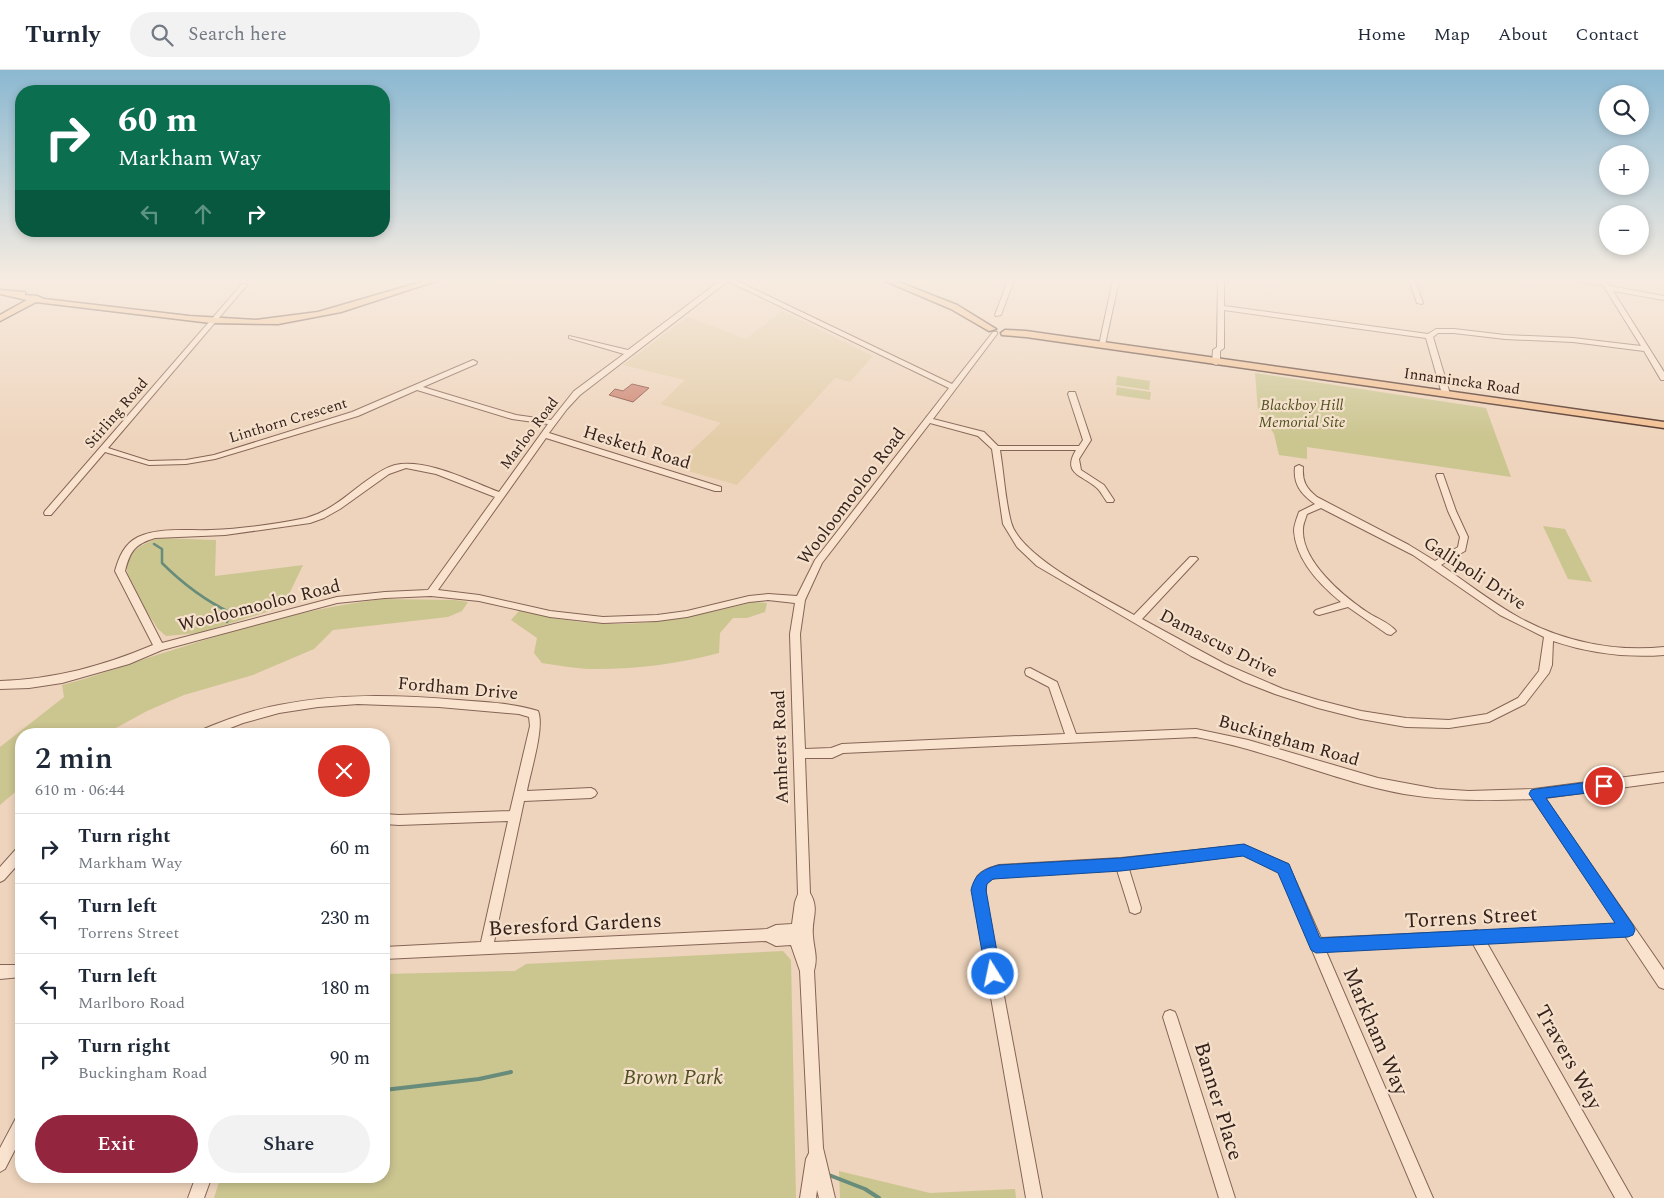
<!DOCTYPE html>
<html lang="en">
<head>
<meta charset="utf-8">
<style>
  body { margin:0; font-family:Spectral,serif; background:#f2f2f3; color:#1f2937; height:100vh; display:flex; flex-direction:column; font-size:19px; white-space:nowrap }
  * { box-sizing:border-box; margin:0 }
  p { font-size:16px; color:#747a83 }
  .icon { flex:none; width:28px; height:28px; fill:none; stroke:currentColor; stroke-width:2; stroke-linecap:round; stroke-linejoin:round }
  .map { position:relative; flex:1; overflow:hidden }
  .panel { position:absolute; left:15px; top:658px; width:375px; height:455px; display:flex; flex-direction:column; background:#fff; border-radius:20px; box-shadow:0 2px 8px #0003 }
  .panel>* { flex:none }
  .hud { position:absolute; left:15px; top:15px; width:375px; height:152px; border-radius:20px; box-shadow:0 2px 8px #0003; background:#0b6e4f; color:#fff; overflow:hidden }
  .buttons { position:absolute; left:1599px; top:15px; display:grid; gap:10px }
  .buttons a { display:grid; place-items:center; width:50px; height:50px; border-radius:50%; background:#fff; box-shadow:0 2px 8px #0003; font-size:25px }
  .pin { position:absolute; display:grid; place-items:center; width:42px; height:42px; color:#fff; margin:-21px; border:2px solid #fff; border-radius:50%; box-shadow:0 1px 5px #0007 }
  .me { position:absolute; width:55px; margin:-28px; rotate:350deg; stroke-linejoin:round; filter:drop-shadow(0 0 4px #0008) }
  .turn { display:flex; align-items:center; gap:18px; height:105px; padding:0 20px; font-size:22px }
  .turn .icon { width:65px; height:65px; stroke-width:2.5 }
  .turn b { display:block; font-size:35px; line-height:42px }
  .lanes { display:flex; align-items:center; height:48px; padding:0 20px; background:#0003; justify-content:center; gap:25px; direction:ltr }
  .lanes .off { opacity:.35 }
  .round { display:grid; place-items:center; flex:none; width:52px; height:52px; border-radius:26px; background:#f2f2f3 }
  .headline { display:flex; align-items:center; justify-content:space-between; height:85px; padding:0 20px }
  h1 { font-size:30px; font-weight:600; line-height:38px }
  .primary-button { display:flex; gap:10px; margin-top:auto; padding:10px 20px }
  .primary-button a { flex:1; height:58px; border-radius:30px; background:#94253e; color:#fff; font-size:20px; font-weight:600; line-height:58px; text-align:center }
  .primary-button a+a { background:#f2f2f3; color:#1f2937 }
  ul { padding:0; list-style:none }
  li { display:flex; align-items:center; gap:15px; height:70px; padding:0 20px; border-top:1px solid #e0e1e3 }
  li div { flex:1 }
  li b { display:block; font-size:19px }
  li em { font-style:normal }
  header { display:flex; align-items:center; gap:30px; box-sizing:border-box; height:70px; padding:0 25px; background:#fff; border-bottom:1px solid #e0e1e3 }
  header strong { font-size:24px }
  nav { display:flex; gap:28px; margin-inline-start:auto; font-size:18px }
  .search { width:350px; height:45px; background:#f2f2f3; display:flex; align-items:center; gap:12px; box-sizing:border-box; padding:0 18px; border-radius:28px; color:#747a83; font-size:19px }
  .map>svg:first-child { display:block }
</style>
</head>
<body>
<header>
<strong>Turnly</strong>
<div class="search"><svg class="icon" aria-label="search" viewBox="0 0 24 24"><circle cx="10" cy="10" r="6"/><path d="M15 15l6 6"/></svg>Search here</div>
<nav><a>Home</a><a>Map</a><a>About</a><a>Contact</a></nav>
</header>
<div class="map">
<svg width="1664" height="1128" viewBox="0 0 1664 1128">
  <rect width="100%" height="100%" fill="#eed4bc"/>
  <path fill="#e3cda9" d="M 782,241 L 873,286 L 850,312 L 835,308 L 737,415 L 674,397 L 721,353 L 660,334 L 685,310 L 623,295 L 688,247 L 746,269 Z"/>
  <path fill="#cbc590" d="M 1255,303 L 1486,338 L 1511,407 L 1307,377 L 1307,389 L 1279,385 L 1274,364 L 1258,340 Z
    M 1117,306 L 1150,311 L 1149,320 L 1116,315 Z
    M 1117,317 L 1151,322 L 1150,330 L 1116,325 Z
    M 1543,456 L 1565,459 L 1592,512 L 1568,509 Z
    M 158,468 L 216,470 L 215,506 L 303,495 L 283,537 L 199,563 L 166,566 L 158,559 C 147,541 112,500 134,481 C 141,475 150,471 158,468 Z
    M 383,529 L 455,530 L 468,532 L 462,541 L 448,547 L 333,560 L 314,579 L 253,605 L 184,625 L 147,641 L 105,664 L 21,664 L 21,717 L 0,735 L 0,677 L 64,627 L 62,615 C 95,607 127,594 160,584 C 233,561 307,538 383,529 Z
    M 753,532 L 767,533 L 765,542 L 747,548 L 733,548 L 720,563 L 719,583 C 680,594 629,600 588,599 C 573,598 557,595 542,593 L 534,583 L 537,568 L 511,550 L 520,540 C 606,564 668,554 753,532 Z
    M 783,881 L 791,890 L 796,1128 L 214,1128 L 221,1106 L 384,1106 L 384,904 L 515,901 L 526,894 Z
    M 839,1101 L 930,1123 L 1015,1119 L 1016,1128 L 840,1128 Z"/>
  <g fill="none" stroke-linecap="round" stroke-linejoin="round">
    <path stroke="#688c7b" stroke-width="2.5" d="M 154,474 L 162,479 L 162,493 C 183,514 204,530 231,543 L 227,552"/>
    <path stroke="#688c7b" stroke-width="4" d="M 384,1020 L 479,1009 L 511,1002
      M 829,1105 L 865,1119 L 879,1128"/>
  </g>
  <path fill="#cc8471" stroke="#84493b" d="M 632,314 L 649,318 L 633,332 L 609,325 L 615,319 L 623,321 Z"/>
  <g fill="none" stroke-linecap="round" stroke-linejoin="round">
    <g stroke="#856556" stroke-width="2">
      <path id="minor" d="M 721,210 L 735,210 L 952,314 L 993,262 L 997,262 L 997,264 L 933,349 L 984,362 L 998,376 L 1079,376 L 1083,370 L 1068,324 L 1069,322 L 1075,322 L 1091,370 L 1079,389 L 1081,400 L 1104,415 L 1114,430 L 1113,432 L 1107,432 C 1104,428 1101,422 1098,419 C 1084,405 1061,405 1076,380 L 1000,380 C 1004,404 1005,429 1011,452 C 1020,487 1103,527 1134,545 L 1190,487 L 1196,487 L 1198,489 L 1196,491 L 1142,549 L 1225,594 L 1283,619 L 1318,630 L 1361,641 L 1406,648 L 1449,650 L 1487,644 L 1518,628 L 1539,601 L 1544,567 L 1500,545 L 1413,485 L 1321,438 L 1307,444 C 1306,448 1303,454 1303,459 C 1301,491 1343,526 1367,542 C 1376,548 1390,553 1396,561 L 1391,565 L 1387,564 L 1348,537 L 1319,545 L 1316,544 L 1314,542 L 1316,540 L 1341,532 C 1320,515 1296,490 1294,461 C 1294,455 1297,448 1299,442 L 1315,434 C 1301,424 1293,414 1295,397 L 1299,395 L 1303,397 C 1302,411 1306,418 1317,427 L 1409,475 L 1435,491 L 1458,477 L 1460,467 L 1448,441 L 1436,406 L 1437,404 L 1443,404 L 1456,441 L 1468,467 L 1465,481 L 1441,495 C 1467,513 1493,533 1520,548 C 1564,572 1615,582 1664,577 L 1664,585 C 1626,588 1589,583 1553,571 L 1552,595 L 1549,603 L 1525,634 L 1489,652 L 1449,658 L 1406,657 L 1361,649 L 1318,638 L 1275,624 L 1244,612 L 1191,586 L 1037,496 L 1017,477 L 1003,454 L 992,379 L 978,366 L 930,353 L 822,493 L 805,530 L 800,564 L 805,679 L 831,678 L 842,674 L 1065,664 L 1049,617 L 1026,605 L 1025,602 L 1026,599 L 1030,598 L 1057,612 L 1076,664 L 1196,659 L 1248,670 L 1378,708 L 1437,719 L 1469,721 L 1534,719 L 1664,702 L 1664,712 L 1545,728 L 1664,900 L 1664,919 L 1659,917 L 1625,866 L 1487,873 L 1632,1128 L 1615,1128 L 1473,874 L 1326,881 L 1433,1128 L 1417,1128 L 1279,802 L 1243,785 L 1129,799 L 1141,838 L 1140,842 L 1135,844 L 1130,842 L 1129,838 L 1117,800 L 999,807 L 992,809 L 986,813 L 986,830 L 1042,1128 L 1026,1128 L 974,830 C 974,806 975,802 999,795 L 1121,788 L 1244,775 L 1288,794 L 1321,868 L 1472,861 L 1476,860 L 1479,861 L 1617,854 L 1533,729 C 1490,731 1447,731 1404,724 C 1334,711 1268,680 1196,667 L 843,683 L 832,688 L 805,688 L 810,823 C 820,840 811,849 813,866 C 814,880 818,886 814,901 L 823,1078 L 835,1128 L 819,1128 L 817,1120 L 816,1128 L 800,1128 L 806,1089 L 809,1083 L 800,901 L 791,875 L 776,876 L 766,871 L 384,889 L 384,877 L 481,872 L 508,751 L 399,755 L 384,754 L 384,744 L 399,745 L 510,741 L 530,656 L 529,647 L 519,644 L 439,637 L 358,634 L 318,637 L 279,643 L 243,653 L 215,664 L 198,664 L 199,661 C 225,650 251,640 279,635 C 338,623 399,625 458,630 C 485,632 512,633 538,641 C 545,657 530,703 527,721 L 591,718 L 595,720 L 597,723 L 595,726 L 591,728 L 524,731 L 494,872 L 767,859 L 776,855 L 792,854 L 795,832 L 798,824 L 790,564 L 795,533 L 768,530 L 749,532 L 687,547 L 657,551 L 603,553 L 550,547 L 479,531 L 431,526 L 385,528 L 337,533 L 162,580 L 129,594 L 62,613 L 29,618 L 0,619 L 0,611 C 55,609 103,596 153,575 L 115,501 C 119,487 124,474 138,467 C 160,457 187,461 211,460 C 241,459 276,454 306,448 C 328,442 344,428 362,414 C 372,407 383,398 395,395 C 426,388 470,411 499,422 L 548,354 L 512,349 L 417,320 L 358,346 L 215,389 L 186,394 L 149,395 L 105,382 L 51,445 L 45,445 L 44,443 L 45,441 L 242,214 L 247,215 L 108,378 L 149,391 L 186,390 L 214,385 L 352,342 L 473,290 L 477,292 L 476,294 L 423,317 L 516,345 L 551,350 L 574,321 L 624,284 L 569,268 L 569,266 L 628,280 ZM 728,211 L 949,318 L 815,490 L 797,526 L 768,524 L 749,526 L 687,541 L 657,545 L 603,547 L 550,541 L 479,525 L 438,520 L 546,368 L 715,421 L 721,421 L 721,417 L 549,363 L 567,339 L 580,325 ZM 406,398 L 436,404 L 495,427 L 428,520 L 385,522 L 337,527 L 162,573 L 125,501 C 130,481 135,474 155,468 L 225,465 L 310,453 L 324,448 L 340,439 L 389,404 Z
        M 1008,210 L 1014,210 L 1001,245 L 996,246 L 995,245 Z
        M 1113,210 L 1119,210 L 1105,275 L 1102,277 L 1099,275 Z
        M 1218,210 L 1224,210 L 1224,236 L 1428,264 L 1436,259 L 1454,259 L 1505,265 L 1573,268 L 1641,276 L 1603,215 L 1579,212 L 1576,210 L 1606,210 L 1610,216 L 1664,226 L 1664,230 L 1613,221 L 1664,302 L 1664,310 L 1661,310 L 1644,281 L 1573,272 L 1505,269 L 1454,263 L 1438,263 L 1433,267 L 1450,324 L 1446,326 L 1442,324 L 1426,268 L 1224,240 L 1224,278 L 1220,281 L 1220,293 L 1216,295 L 1212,293 L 1213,280 L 1217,277 Z
        M 1409,210 L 1415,210 L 1423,233 L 1422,234 L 1417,233 Z
        M 21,777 L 21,791 L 4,810 L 0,812 L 0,797 L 17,778 Z
        M 0,895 L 21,895 L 21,907 L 0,909 Z
        M 1170,940 L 1175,942 L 1177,947 L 1235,1128 L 1219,1128 L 1163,947 L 1165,942 Z
        M 21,1045 L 21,1068 L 5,1099 L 0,1102 L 0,1078 L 16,1048 Z
        M 196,1106 L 212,1106 L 204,1128 L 188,1128 Z"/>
    </g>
    <g stroke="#52342a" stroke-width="3">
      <path id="major" d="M 428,210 L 439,210 L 341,242 L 278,254 L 211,253 L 36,232 L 0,251 L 0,245 L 27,230 L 0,224 L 0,220 L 22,222 L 25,222 L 25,225 L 37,226 L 44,229 L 189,246 L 256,250 L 318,242 Z
        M 883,210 L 893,210 L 957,235 L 996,259 L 989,261 L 951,239 Z
        M 1005,260 L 1026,261 L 1664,352 L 1664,358 L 1026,267 L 1002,265 L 1001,263 Z"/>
    </g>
    <use href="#minor" fill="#f9e3cf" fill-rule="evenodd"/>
    <use href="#major" fill="#f3c092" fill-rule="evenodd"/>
  </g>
  <linearGradient id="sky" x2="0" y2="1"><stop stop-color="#8bb8d1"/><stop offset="0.57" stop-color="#f7ece1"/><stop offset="1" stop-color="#f7ece1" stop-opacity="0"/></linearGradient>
  <rect width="1664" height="368" fill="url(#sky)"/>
  <path fill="#1a73e8" stroke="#114b97" d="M 1604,710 L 1611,716 L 1604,721 L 1546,728 L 1633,855 L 1635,860 L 1633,865 L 1628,867 L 1316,883 L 1311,880 L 1278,803 L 1243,786 L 1121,801 L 993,809 L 987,814 L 986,820 L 1001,904 L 999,910 L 993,912 L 988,910 L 986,904 L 971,820 C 975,803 984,799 999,795 L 1121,788 L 1244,774 L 1289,794 L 1320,868 L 1615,853 L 1529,724 L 1531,720 L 1536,719 Z"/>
  <g text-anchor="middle" stroke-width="4.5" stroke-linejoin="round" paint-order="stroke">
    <g font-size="15" fill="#34211b" stroke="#f5e0cb">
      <text transform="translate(1462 311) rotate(8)" y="5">Innamincka Road</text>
      <text transform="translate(116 343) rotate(-49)" y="5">Stirling Road</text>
      <text transform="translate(288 350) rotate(-17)" y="5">Linthorn Crescent</text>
      <text transform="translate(529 363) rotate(-53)" y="5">Marloo Road</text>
    </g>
    <g font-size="15" font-style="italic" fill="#4f5121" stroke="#f5e0cb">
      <text x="1302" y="340">Blackboy Hill<tspan x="1302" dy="17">Memorial Site</tspan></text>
    </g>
    <g font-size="18" fill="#34211b" stroke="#f5e0cb">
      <text transform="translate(637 377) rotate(17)" y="6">Hesketh Road</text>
      <text transform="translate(851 426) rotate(-53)" y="6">Wooloomooloo Road</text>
      <text transform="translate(1475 503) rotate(33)" y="6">Gallipoli Drive</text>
      <text transform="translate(259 535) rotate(-14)" y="6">Wooloomooloo Road</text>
      <text transform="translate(1219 573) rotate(27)" y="6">Damascus Drive</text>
      <text transform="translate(458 618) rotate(5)" y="6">Fordham Drive</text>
      <text transform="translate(1289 670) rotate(16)" y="6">Buckingham Road</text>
      <text transform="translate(780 677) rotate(-92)" y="6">Amherst Road</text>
    </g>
    <g font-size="21" fill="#34211b" stroke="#f5e0cb">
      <text transform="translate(1471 847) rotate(-3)" y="7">Torrens Street</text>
      <text transform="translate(575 854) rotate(-3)" y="7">Beresford Gardens</text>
      <text transform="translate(1376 961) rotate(67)" y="7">Markham Way</text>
      <text transform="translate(1569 987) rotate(61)" y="7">Travers Way</text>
      <text transform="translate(1219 1031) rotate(73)" y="7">Banner Place</text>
    </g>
    <g font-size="21" font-style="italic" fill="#4f5121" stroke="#f5e0cb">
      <text x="673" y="1014">Brown Park</text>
    </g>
  </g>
</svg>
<div class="buttons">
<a><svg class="icon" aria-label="search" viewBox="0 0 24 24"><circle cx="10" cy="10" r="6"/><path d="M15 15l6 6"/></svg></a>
<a>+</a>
<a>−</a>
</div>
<div class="pin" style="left:1604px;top:716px;background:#d93025"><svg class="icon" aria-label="arrive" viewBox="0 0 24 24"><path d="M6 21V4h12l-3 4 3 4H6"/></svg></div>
<svg class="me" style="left:993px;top:904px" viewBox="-20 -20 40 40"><circle r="17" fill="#1a73e8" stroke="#fff" stroke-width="3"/><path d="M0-11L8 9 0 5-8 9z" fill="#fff"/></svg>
<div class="hud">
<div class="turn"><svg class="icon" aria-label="right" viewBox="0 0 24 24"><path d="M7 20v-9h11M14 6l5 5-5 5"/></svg><div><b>60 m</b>Markham Way</div></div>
<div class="lanes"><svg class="icon off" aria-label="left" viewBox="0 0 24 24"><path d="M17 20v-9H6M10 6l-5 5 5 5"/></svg><svg class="icon off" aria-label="ahead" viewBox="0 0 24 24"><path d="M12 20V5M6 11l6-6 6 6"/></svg><svg class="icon" aria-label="right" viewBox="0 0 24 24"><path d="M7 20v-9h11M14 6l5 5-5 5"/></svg></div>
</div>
<section class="panel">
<div class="headline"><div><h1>2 min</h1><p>610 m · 06:44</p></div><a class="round" style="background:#d93025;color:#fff"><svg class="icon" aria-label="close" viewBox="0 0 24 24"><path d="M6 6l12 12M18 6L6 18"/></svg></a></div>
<ul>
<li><svg class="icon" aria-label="right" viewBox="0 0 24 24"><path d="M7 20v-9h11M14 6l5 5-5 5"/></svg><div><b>Turn right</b><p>Markham Way</p></div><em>60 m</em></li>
<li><svg class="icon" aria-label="left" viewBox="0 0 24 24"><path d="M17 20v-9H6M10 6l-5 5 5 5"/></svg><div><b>Turn left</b><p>Torrens Street</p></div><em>230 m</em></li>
<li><svg class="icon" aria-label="left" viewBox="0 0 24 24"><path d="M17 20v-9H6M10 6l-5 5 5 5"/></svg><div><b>Turn left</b><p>Marlboro Road</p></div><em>180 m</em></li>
<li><svg class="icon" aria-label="right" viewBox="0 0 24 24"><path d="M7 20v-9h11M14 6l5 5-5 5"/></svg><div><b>Turn right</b><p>Buckingham Road</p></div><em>90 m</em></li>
</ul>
<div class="primary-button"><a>Exit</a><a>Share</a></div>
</section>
</div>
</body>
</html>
